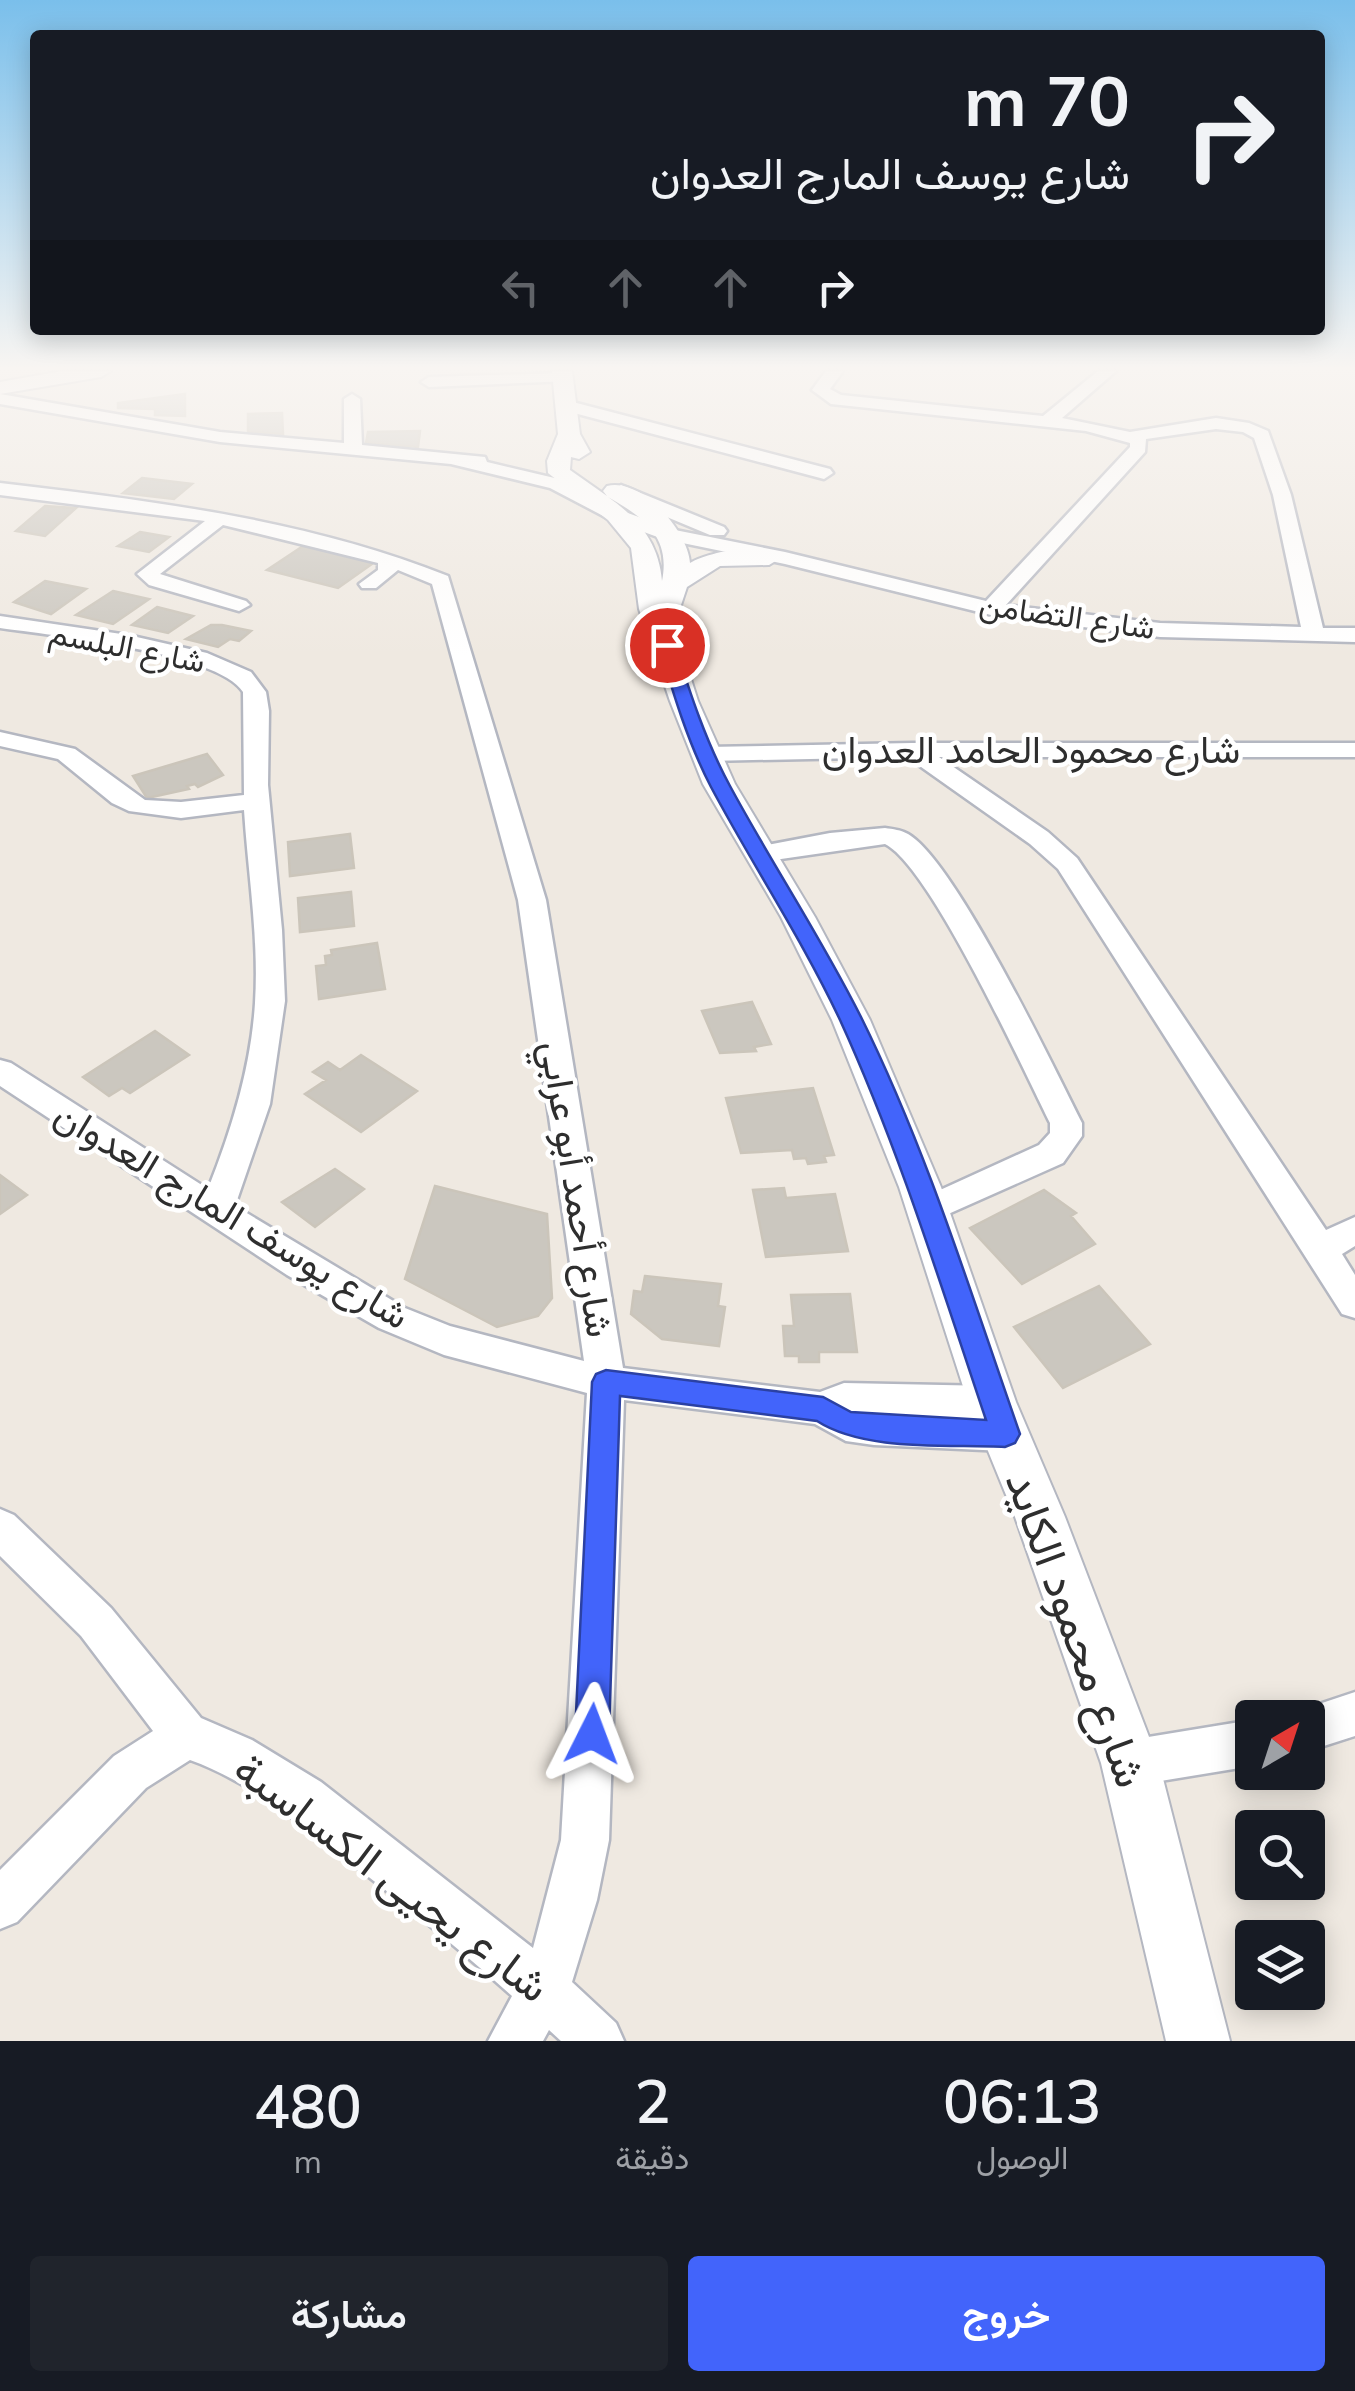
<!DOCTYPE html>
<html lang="ar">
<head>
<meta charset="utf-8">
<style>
  body { margin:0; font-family:Mulish,Vazirmatn,sans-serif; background:#20242c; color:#f1f3f6; direction:rtl; height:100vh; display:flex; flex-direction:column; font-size:38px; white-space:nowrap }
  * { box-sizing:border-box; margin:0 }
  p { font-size:32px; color:#9ea1a6 }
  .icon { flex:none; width:55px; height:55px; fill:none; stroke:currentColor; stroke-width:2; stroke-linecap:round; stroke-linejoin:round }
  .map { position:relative; height:2041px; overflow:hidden; direction:ltr }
  .side { display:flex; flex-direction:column; background:#171b24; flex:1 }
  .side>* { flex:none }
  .guide { position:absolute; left:30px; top:30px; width:1295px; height:305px; border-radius:10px; box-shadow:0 5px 25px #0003; direction:rtl; background:#171b24; color:#f1f3f6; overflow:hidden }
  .needle { width:65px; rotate:39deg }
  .buttons { position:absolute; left:1235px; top:1700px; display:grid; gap:20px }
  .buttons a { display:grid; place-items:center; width:90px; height:90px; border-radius:10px; background:#171b24; box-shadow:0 5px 25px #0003; font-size:50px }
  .pin { position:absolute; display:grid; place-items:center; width:85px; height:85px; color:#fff; margin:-42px; border:5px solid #fff; border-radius:50%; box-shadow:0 2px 10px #0007 }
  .me { position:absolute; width:110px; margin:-55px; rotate:3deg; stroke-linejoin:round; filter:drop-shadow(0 0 8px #0008) }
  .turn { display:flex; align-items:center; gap:35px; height:210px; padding:0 30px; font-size:45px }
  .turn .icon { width:130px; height:130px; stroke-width:2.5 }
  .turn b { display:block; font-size:70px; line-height:85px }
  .lanes { display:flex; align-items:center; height:95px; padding:0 30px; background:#0003; justify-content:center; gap:50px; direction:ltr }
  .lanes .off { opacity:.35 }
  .eta { display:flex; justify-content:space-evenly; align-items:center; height:170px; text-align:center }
  .eta b { font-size:60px; font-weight:600; line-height:70px }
  .button { display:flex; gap:20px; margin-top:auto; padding:20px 30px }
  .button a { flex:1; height:115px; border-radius:10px; background:#4264fb; color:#fff; font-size:40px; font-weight:600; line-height:115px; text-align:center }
  .button a+a { background:#20242c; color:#f1f3f6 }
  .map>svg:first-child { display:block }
</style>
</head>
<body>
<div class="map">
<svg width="1355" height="2041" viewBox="0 0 1355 2041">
  <rect width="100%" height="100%" fill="#efe9e1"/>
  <path fill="#cbc7bf" stroke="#cbc5ba" stroke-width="2.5" d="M 185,394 L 185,416 L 155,415 L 155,409 L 118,408 L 118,403 Z
    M 282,413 L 283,434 L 248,432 L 248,414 Z
    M 420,431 L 418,447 L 366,443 L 368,432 Z
    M 142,478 L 192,484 L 174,499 L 123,493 Z
    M 45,506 L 76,508 L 45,536 L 16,531 Z
    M 140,532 L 169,537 L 149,552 L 118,546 Z
    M 306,544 L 376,561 L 338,588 L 267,570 Z
    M 45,581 L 86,589 L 51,614 L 14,602 Z
    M 113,591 L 149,599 L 113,624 L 76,615 Z
    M 157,607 L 193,616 L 168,633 L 132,625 Z
    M 211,625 L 222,625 L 251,631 L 239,641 L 230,639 L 218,647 L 186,639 Z
    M 207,754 L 223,775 L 198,787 L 195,784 L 187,786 L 189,789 L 147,798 L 133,776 Z
    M 350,834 L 354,868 L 290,876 L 288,842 Z
    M 351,892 L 354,926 L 300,932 L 298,898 Z
    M 377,943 L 385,989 L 319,999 L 316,966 L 326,965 L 325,956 L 332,955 L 331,950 Z
    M 752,1002 L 771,1044 L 754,1047 L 756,1051 L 720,1053 L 702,1011 Z
    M 155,1031 L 189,1055 L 130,1093 L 122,1088 L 109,1096 L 83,1077 Z
    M 361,1055 L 417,1091 L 361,1132 L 305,1094 L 326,1080 L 313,1072 L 328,1062 L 340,1070 Z
    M 813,1088 L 834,1155 L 824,1156 L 826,1162 L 808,1164 L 806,1158 L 794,1159 L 792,1150 L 741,1153 L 726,1098 Z
    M 335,1169 L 364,1189 L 315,1227 L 282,1202 Z
    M 0,1175 L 27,1195 L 0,1214 Z
    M 435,1186 L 547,1214 L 552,1298 L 538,1316 L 497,1327 L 405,1279 Z
    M 784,1188 L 786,1198 L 835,1194 L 848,1251 L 766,1257 L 753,1190 Z
    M 1044,1190 L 1076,1213 L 1071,1216 L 1095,1244 L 1022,1284 L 970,1228 Z
    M 645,1276 L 721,1284 L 718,1306 L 725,1307 L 719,1346 L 662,1339 L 631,1314 L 634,1291 L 642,1292 Z
    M 1099,1286 L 1150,1344 L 1063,1388 L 1014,1327 Z
    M 850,1294 L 857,1352 L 819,1352 L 819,1362 L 799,1362 L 799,1356 L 785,1356 L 783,1326 L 794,1326 L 791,1295 Z"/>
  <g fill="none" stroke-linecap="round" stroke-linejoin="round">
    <g stroke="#b4b7c1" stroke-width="5">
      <path id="minor" d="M 826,371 L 843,371 L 830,389 L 841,395 L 1043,416 L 1098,371 L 1116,371 L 1062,418 L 1130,432 L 1216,418 L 1249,423 L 1268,431 L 1291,495 L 1323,628 L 1355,628 L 1355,642 L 1160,637 L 991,615 L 785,564 L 663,539 L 611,520 L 550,488 L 451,464 L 220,442 L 0,404 L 0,394 L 220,432 L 344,443 L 344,399 L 352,394 L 360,399 L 362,445 L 485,457 L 487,462 L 563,480 L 625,512 L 675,530 L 785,552 L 986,601 L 1130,447 L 1130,443 L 1086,431 L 831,404 L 812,390 ZM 1216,429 L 1243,432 L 1254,438 L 1273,495 L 1301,627 L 1160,623 L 1006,605 L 1145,452 L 1146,439 Z
        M 563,373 L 571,378 L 569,381 L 429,387 L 421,382 L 429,377 Z
        M 565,400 L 830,469 L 833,473 L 824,479 L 559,409 L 557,405 Z
        M 0,483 C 153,501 305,519 448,576 L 546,900 L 623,1368 L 820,1392 L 844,1383 L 992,1386 L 1005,1391 L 1011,1402 L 1005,1413 L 996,1417 L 1019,1422 L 1024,1434 L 1019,1446 L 1005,1451 L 874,1445 L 846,1441 L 815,1424 L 624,1400 L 609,1840 L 597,1900 L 572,1982 L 616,2023 L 624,2041 L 561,2041 L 549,2030 L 543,2041 L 488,2041 L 512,1996 C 456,1946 398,1899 339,1854 C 293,1818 246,1780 190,1760 L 146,1788 L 17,1922 L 0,1929 L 0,1870 L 114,1756 L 153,1731 L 81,1636 L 0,1556 L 0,1509 L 14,1515 L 111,1608 L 201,1718 L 252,1740 L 321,1782 L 533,1948 L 561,1840 L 587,1393 L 444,1355 L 379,1328 L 287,1275 L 0,1086 L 0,1060 L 11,1063 L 208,1189 C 232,1129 251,1067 255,1003 C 259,938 248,874 244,810 L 181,818 L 129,811 L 112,803 L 58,759 L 0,746 L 0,732 L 75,749 L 145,800 L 181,802 L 244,795 L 243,692 C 218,652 49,635 0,628 L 0,616 L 128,635 L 207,653 L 251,672 L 266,692 L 269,711 L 268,785 L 282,930 L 285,1001 L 270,1104 L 235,1206 L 405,1308 L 450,1326 L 584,1361 L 518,900 L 432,584 L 398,570 L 376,588 L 362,588 L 359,584 L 378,570 L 378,563 L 223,525 L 160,574 L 246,601 L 250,605 L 239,611 L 149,585 L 137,574 L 205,521 L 0,495 Z
        M 621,485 L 724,527 L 727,531 L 724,535 L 710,535 L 614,495 L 612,491 Z
        M 912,743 L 1355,743 L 1355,757 L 939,757 L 1048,832 L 1077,858 L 1326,1230 L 1355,1217 L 1355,1246 L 1342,1254 L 1355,1275 L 1355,1318 L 1342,1314 L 1058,869 L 1030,844 L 907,757 L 707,761 L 695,754 L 707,747 Z
        M 885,828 C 893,829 901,830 908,834 C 955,861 1053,1066 1082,1123 L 1082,1136 L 1063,1163 L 928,1223 L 916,1219 L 911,1210 L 916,1201 L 1039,1145 L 1050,1133 L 1050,1123 C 1023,1069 930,866 885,844 L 760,862 L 747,854 L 751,848 L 830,833 Z
        M 1355,1692 L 1355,1736 L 1308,1751 L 1308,1718 L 1290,1718 L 1292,1713 Z
        M 1252,1720 L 1252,1766 L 1130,1786 L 1114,1779 L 1107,1763 L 1114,1747 L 1130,1740 Z"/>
    </g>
    <g stroke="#b4b7c1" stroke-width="4">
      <path id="tertiary" d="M 62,371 L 111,371 L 101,377 L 0,394 L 0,382 Z
        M 552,371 L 572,371 L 580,434 L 590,452 L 579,459 L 571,457 L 570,470 L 607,496 L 603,491 L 607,486 C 641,477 688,531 690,563 C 708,552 766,540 782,557 L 769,565 L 720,566 L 687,587 L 674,626 L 698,701 L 735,784 L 815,917 L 870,1020 L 941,1187 L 1016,1402 L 1065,1517 L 1159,1763 L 1230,2041 L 1166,2041 L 1101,1763 L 1015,1517 L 968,1402 L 899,1187 L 832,1020 L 781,917 L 703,784 L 670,701 L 639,609 L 631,548 L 608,520 L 548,473 L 547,461 L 558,434 ZM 608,497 C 643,517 671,536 662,581 C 659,543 638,518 608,497 Z"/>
    </g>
    <use href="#minor" fill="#fff" fill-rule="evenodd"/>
    <use href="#tertiary" fill="#fff" fill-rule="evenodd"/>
  </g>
  <linearGradient id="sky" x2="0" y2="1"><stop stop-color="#7abfeb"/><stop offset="0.56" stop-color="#f8f5f2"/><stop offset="1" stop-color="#f8f5f2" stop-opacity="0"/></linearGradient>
  <rect width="1355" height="657" fill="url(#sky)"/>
  <path fill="#4264fb" stroke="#2b41a3" stroke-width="2.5" d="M 667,640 L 675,645 C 690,693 706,742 730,786 C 772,864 821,937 861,1017 C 927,1150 971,1294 1020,1434 L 1015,1443 L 1005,1447 C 948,1444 865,1452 817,1421 L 620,1396 L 609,1734 L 604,1746 L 592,1751 L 580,1746 L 575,1734 L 592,1382 L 596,1374 L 606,1370 L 823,1397 L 851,1412 L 986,1420 C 941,1286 899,1149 840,1020 C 802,939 753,866 711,787 C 688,743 673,693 659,645 Z"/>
  <g text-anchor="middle" stroke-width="9" stroke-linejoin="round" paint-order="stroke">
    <g font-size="32" fill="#2e2e2e" stroke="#fff">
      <text transform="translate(1067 616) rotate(8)" y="11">شارع التضامن</text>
      <text transform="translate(127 647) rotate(11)" y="11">شارع البلسم</text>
    </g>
    <g font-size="38" fill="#2e2e2e" stroke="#fff">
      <text x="1031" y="763">شارع محمود الحامد العدوان</text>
      <text transform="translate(577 1189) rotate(81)" y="13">شارع أحمد أبو عرابي</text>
      <text transform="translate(232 1215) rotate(31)" y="13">شارع يوسف المارج العدوان</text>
    </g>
    <g font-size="45" fill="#2e2e2e" stroke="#fff">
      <text transform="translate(1077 1629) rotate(70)" y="16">شارع محمود الكايد</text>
      <text transform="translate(392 1877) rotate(37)" y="16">شارع يحيى الكساسبة</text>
    </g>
  </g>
</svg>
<div class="buttons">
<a><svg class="needle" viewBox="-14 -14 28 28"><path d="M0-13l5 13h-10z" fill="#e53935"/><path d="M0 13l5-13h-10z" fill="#9ea1a6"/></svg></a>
<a><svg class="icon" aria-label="search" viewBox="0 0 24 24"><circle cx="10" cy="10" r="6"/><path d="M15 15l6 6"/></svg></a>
<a><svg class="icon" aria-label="layers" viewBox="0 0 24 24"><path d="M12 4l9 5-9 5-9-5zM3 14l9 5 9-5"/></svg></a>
</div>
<div class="pin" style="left:667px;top:645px;background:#d93025"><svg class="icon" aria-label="arrive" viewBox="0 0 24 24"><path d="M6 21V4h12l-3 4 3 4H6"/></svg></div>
<svg class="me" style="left:592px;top:1734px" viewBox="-20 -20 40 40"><path d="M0-17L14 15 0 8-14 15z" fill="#4264fb" stroke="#fff" stroke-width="4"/></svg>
<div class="guide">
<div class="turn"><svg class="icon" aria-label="right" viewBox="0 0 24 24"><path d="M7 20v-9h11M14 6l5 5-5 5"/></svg><div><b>70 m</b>شارع يوسف المارج العدوان</div></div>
<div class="lanes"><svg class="icon off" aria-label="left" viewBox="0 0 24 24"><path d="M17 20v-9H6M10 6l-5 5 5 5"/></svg><svg class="icon off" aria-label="ahead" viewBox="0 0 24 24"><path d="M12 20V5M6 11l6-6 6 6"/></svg><svg class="icon off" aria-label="ahead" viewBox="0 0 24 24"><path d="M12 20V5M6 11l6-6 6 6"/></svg><svg class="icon" aria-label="right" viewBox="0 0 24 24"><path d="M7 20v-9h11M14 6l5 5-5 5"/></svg></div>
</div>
</div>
<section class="side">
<div class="eta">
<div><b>06:13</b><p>الوصول</p></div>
<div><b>2</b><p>دقيقة</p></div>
<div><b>480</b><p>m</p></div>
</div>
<div class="button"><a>خروج</a><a>مشاركة</a></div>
</section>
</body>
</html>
